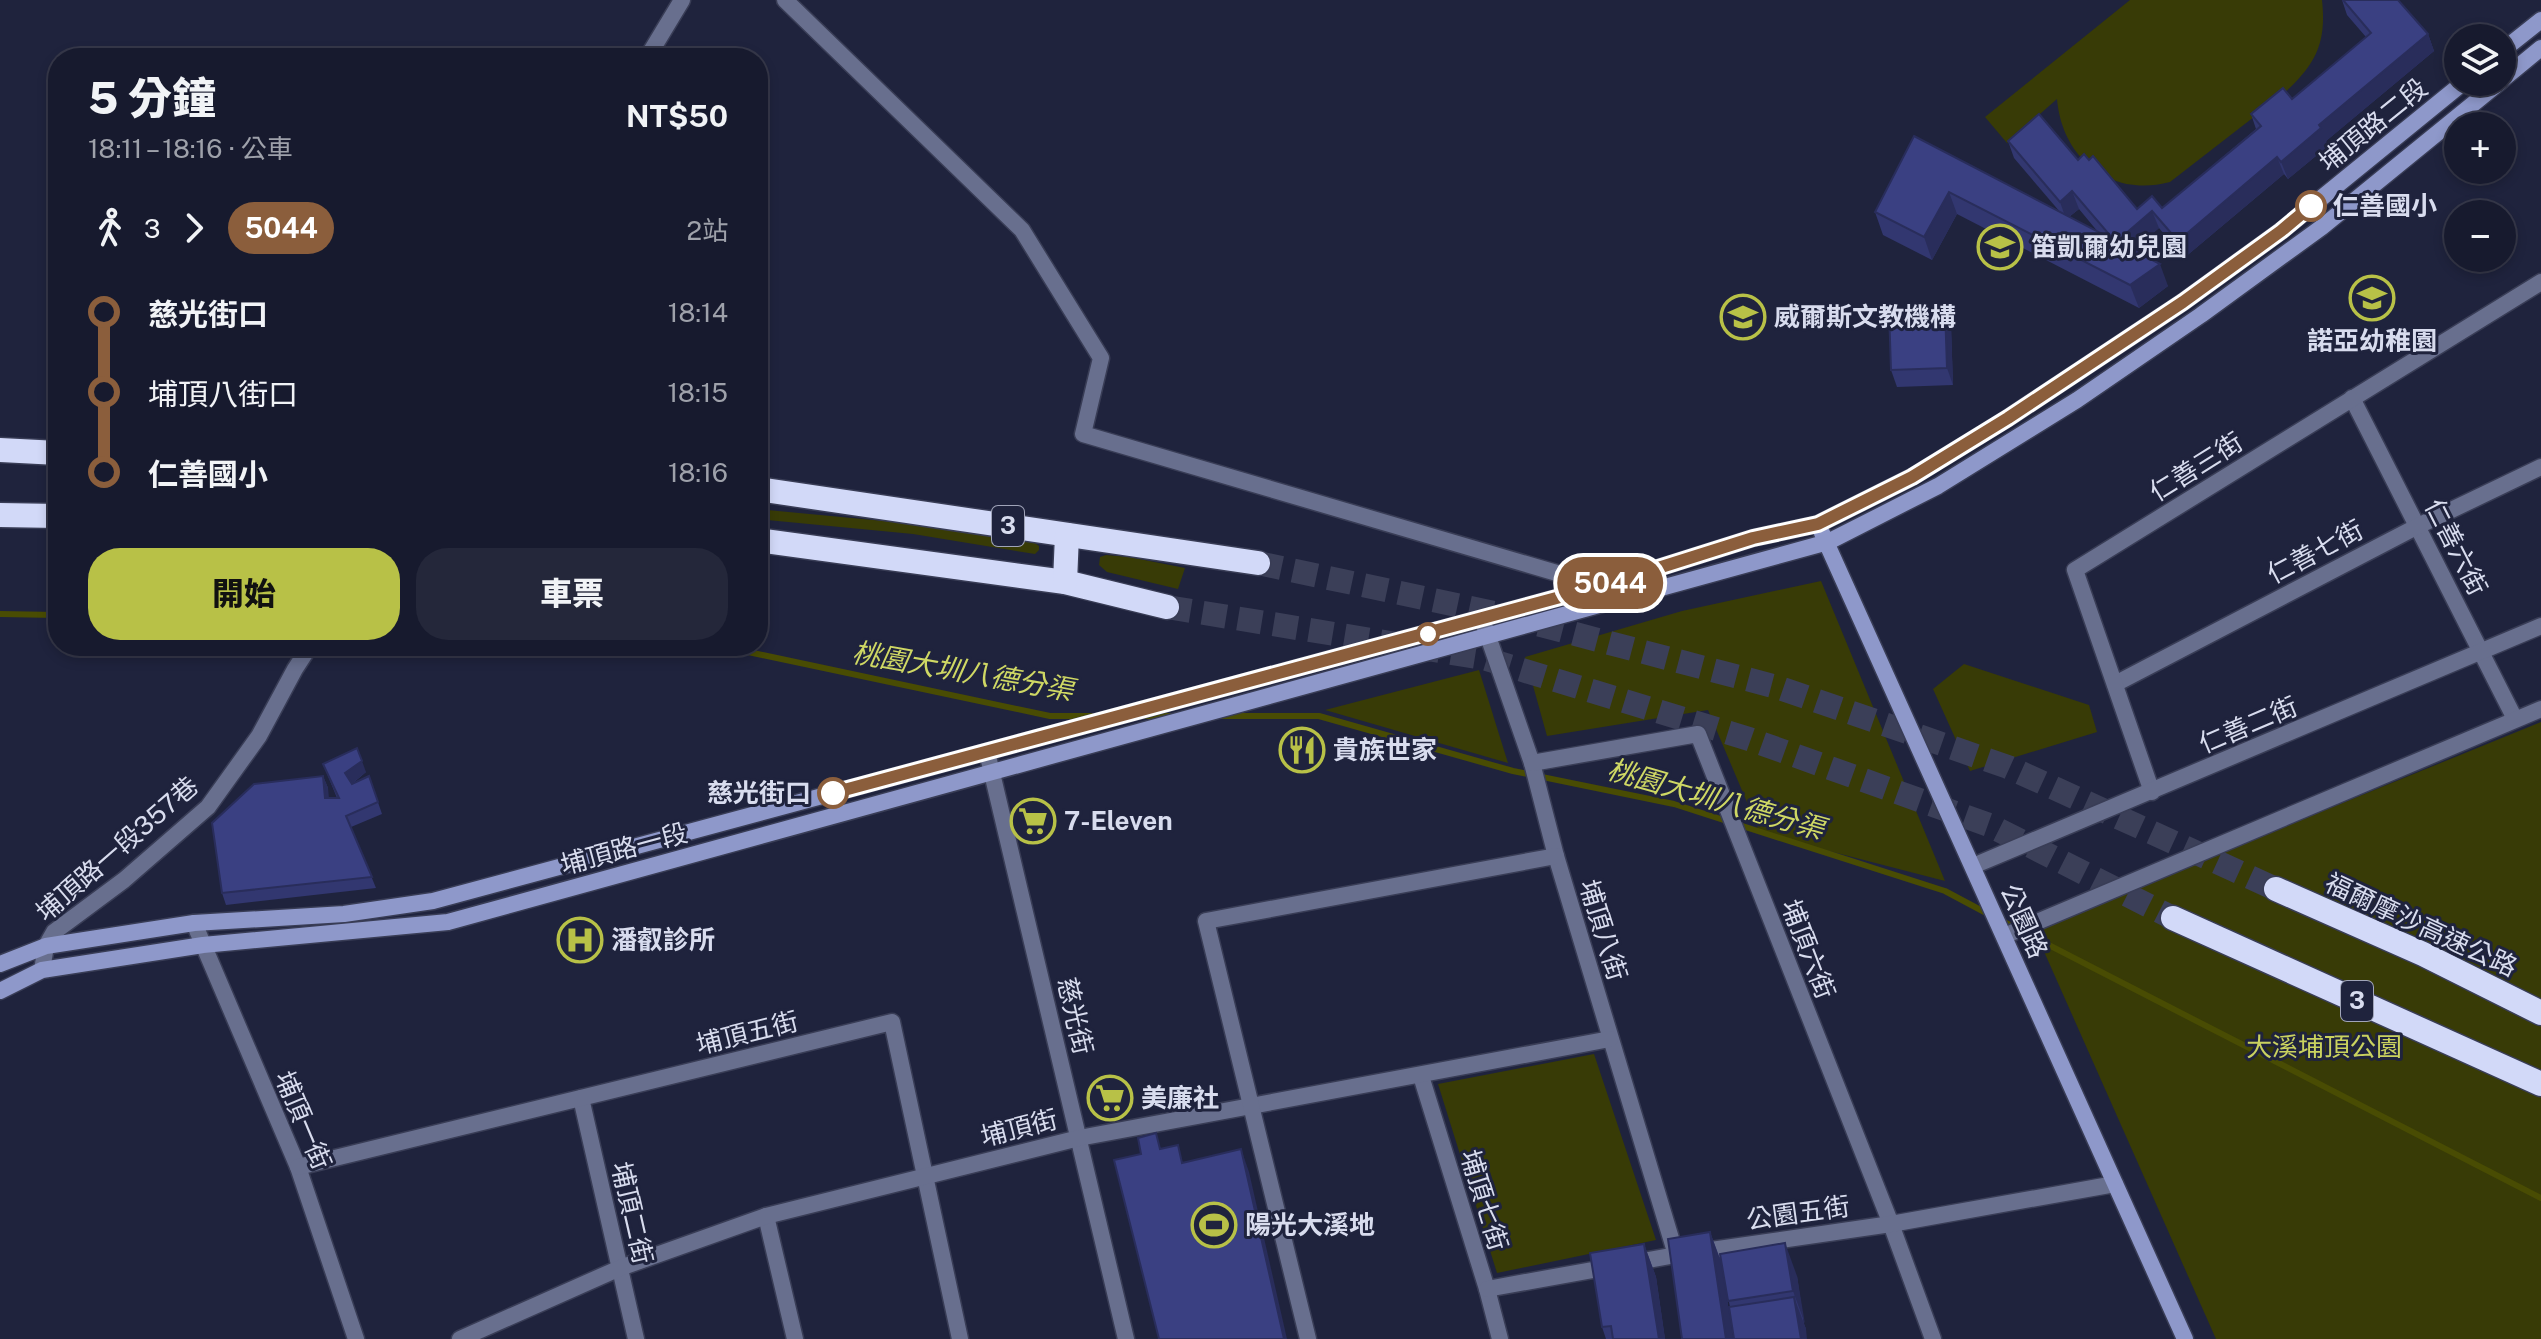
<!DOCTYPE html>
<html lang="zh-TW">
<meta charset="utf-8">
<style>
body{margin:0;font-family:"Public Sans","Noto Sans TC",sans-serif;background:#24273a;color:#f1f3f6;height:100vh;display:flex;flex-direction:column;font-size:30px;white-space:nowrap}
*{box-sizing:border-box;margin:0}
p{font-size:26px;color:#9ea1aa}
.icon{flex:none;width:44px;height:44px;fill:none;stroke:currentColor;stroke-width:2;stroke-linecap:round;stroke-linejoin:round}
.map{position:relative;flex:1;overflow:hidden}
.details{position:absolute;left:48px;top:48px;width:720px;height:608px;display:flex;flex-direction:column;background:#171a2e;border-radius:32px;box-shadow:0 4px 12px #0003,0 0 0 2px #36384a}
.details>*{flex:none}
.badge{padding:0 16px;border-radius:26px;font-size:28px;line-height:52px}
.buttons{position:absolute;left:2444px;top:24px;display:grid;gap:16px}
.buttons a{display:grid;place-items:center;width:72px;height:72px;border-radius:50%;background:#171a2e;box-shadow:0 4px 12px #0003,0 0 0 2px #36384a;font-size:40px}
.map>.badge{position:absolute;translate:-50% -50%;box-shadow:0 0 0 4px #fff}
.legs{display:flex;align-items:center;gap:12px;height:88px;padding:0 40px;font-size:26px}
.legs p{margin-inline-start:auto}
.overview{display:flex;align-items:center;justify-content:space-between;height:136px;padding:0 40px}
h1{font-size:44px;font-weight:800;line-height:60px}
.button{display:flex;gap:16px;margin-top:auto;padding:16px 40px}
.button a{flex:1;height:92px;border-radius:32px;background:#b8c147;color:#111;font-size:32px;font-weight:800;line-height:92px;text-align:center}
.button a+a{background:#24273a;color:#f1f3f6}
ul{padding:0 40px;list-style:none}
li{display:flex;align-items:center;gap:28px;height:80px;font-size:30px}
li i{display:grid;place-items:center;width:12px;height:100%;margin:0 10px;background:currentColor}
li i::after{content:'';width:20px;height:20px;margin:-10px;border:6px solid;border-radius:50%;background:#171a2e}
li p{margin-inline-start:auto}
li:first-child i{background:linear-gradient(#0000 50%,currentColor 0)}
li:last-child i{background:linear-gradient(currentColor 50%,#0000 0)}
.map>svg:first-child{display:block}
.green{fill:#383b06}
.lines{fill:none;stroke-linecap:round;stroke-linejoin:round}
.stream{stroke:#494c03;stroke-width:6}
.highway-tunnel{stroke:#3b3f58;stroke-width:24;stroke-dasharray:24 12;stroke-linecap:butt}
.street-casing{stroke:#393d56;stroke-width:19}
.secondary-casing{stroke:#393d56;stroke-width:19}
.highway-casing{stroke:#393d56;stroke-width:27}
.street{stroke:#686f8e;stroke-width:16}
.secondary{stroke:#8e98ca;stroke-width:16}
.highway{stroke:#d2d9f8;stroke-width:24}
.wall{fill:#323770;fill-rule:evenodd}
.shaded-wall{fill:#292d5b}
.building{fill:#3a4082;stroke:#292d5b;stroke-width:2}
.line-1-casing{stroke:#fff;stroke-width:18}
.line-1{stroke:#8b5e3c;stroke-width:12}
.stop-1-dot{fill:#fff;stroke:#8b5e3c;stroke-width:4}
.labels{text-anchor:middle;stroke-width:6;stroke-linejoin:round;paint-order:stroke}
.shield{fill:#1f233d;stroke:#a0a4b9;stroke-width:2}
.shield-label{font-size:24px;font-weight:bold;fill:#d8dcee}
.street-label{font-size:26px;fill:#d8dcee;stroke:#1f233d}
.stop-label{font-size:26px;font-weight:bold;fill:#d8dcee;stroke:#1f233d;text-anchor:start}
.poi-label{font-size:26px;font-weight:bold;fill:#d8dcee;stroke:#1f233d;text-anchor:start}
.park-label{font-size:26px;fill:#cad25f;stroke:#1f233d}
.water-label{font-size:28px;font-style:italic;fill:#cfd864;stroke:#1f233d}
</style>
<div class="map">
<svg width="2541" height="1339" viewBox="0 0 2541 1339">
<rect width="100%" height="100%" fill="#1f233d"/>
<g class="green">
<path d="M2130,0H2322C2327,46 2314,66 2281,96L2170,182C2110,198 2062,158 2057,99L2007,143L1985,117Z"/>
<path d="M758,509L915,524L1035,543L1039,546V550L1035,554L913,534L758,519Z"/>
<path d="M1106,555L1129,557L1185,568L1178,589L1107,572L1099,565L1100,557Z"/>
<path d="M1821,581L1945,881L1760,833L1708,710L1547,736L1525,657L1682,611Z"/>
<path d="M1964,664L2089,705L2097,732L1970,771L1933,689Z"/>
<path d="M1479,670L1508,763L1325,710Z"/>
<path d="M2541,722V1339H2216L2034,929Z"/>
<path d="M1594,1054L1656,1240L1497,1273L1438,1084Z"/>
</g>
<g class="lines">
<g class="stream">
<path d="M0,614L58,615"/>
<path d="M720,646L1050,716H1097"/>
<path d="M1144,716H1173"/>
<path d="M1220,716H1319L1513,771L1674,804L1945,891L1990,915"/>
<path d="M2000,920L2541,1198"/>
</g>
<g class="highway-tunnel">
<path d="M1258,563L1499,614L1777,687L2008,767L2276,889"/>
<path d="M1167,607L1483,658L1749,739L1989,825L2173,918"/>
</g>
<g class="street-casing">
<g id="street">
<path d="M785,0L1022,230L1101,358L1083,434L1601,586"/>
<path d="M647,58L682,0"/>
<path d="M2352,398L2515,719"/>
<path d="M1482,619L1532,763L1556,856L1676,1255"/>
<path d="M2115,684L2418,526L2541,467"/>
<path d="M987,752L1126,1339"/>
<path d="M1532,763L1698,734L1891,1224L1933,1339"/>
<path d="M2152,792L2075,570L2541,282"/>
<path d="M1973,866L2541,626"/>
<path d="M194,923L298,1167L356,1339"/>
<path d="M2004,936L2541,709"/>
<path d="M42,970L46,946L54,932L124,880L208,807L259,736L295,669L310,646"/>
<path d="M1421,1076L1487,1289L1500,1339"/>
<path d="M581,1098L636,1339"/>
<path d="M298,1167L892,1022L960,1339"/>
<path d="M766,1216L795,1339"/>
<path d="M1487,1289L1676,1255L1891,1224L2115,1184"/>
<path d="M460,1339L620,1268L766,1216L1079,1138L1610,1039"/>
<path d="M1308,1339L1206,921L1556,856"/>
</g>
</g>
<g class="secondary-casing">
<g id="secondary">
<path d="M2502,51L2541,20"/>
<path d="M2502,80L2541,48"/>
<path d="M1822,533L2185,1339"/>
<path d="M0,964L46,946L194,923L344,914L433,901L1601,586L1753,538L1818,524L1912,477L2008,418L2183,302L2281,231L2464,82"/>
<path d="M0,991L42,970L203,945L448,922L1828,542L1938,486L2077,400L2201,315L2322,227L2500,82"/>
</g>
</g>
<g class="highway-casing">
<g id="highway">
<path d="M0,450L58,453"/>
<path d="M758,489L1258,563"/>
<path d="M0,515L58,516"/>
<path d="M758,540L1065,582L1167,607"/>
<path d="M1065,582L1067,535"/>
<path d="M2276,889L2423,954L2541,1013"/>
<path d="M2173,918L2541,1084"/>
</g>
</g>
<use href="#street" class="street"/>
<use href="#secondary" class="secondary"/>
<use href="#highway" class="highway"/>
</g>
<g class="wall">
<path d="M2342,0H2398L2428,34L2434,51L2326,141L2328,146L2288,179L2284,174L2184,258L2159,228L2133,250L2168,286L2139,308L1957,214L1932,260L1883,235L1875,212L1914,136L2060,212L2014,158L2008,141L2078,160L2137,209L2162,208L2256,129L2251,114L2292,99L2366,37L2347,15ZM2079,209L2098,232L2069,217Z"/>
<path d="M1951,326L1953,385L1897,387L1891,370Z"/>
<path d="M323,764L366,772L352,784L369,776L382,814L351,827L376,888L226,905L222,893L323,776L328,788V798H337Z"/>
<path d="M1710,1232L1722,1264L1797,1276L1804,1324L1806,1329L1730,1307L1724,1278L1733,1339H1682Z"/>
<path d="M1644,1244L1656,1277L1665,1339H1606L1602,1327Z"/>
</g>
<g class="shaded-wall">
<path d="M2428,34L2434,51L2326,141L2328,146L2288,179L2281,162L2319,125Z"/>
<path d="M2277,157L2284,174L2184,258L2178,241Z"/>
<path d="M2072,191L2079,209L2066,219L2060,202Z"/>
<path d="M1949,192L1957,214L1932,260L1924,237Z"/>
<path d="M2152,211L2159,228L2122,259L2115,242Z"/>
<path d="M2160,264L2168,286L2139,308L2130,285Z"/>
<path d="M1945,308L1951,326L1953,385L1947,368Z"/>
<path d="M362,761L366,772L350,785L345,773Z"/>
<path d="M323,776L328,788L330,809L325,798Z"/>
<path d="M1241,1149L1249,1172L1287,1339H1284Z"/>
<path d="M1710,1232L1722,1265L1733,1339H1726Z"/>
<path d="M1785,1243L1797,1276L1805,1324L1793,1291Z"/>
<path d="M1644,1244L1656,1277L1665,1339H1659Z"/>
<path d="M1794,1297L1806,1329L1807,1339H1801Z"/>
</g>
<g class="building">
<path d="M2343,0H2398L2428,34L2319,125L2321,128L2281,162L2277,157L2178,241L2152,211L2117,241L2113,239L2072,191L2060,202L2008,141L2039,114L2078,160L2084,154L2089,160L2093,156L2137,209L2152,196L2162,208L2261,126L2251,114L2283,88L2292,99L2371,33Z"/>
<path d="M1914,136L2160,264L2130,285L1949,192L1924,237L1875,212Z"/>
<path d="M1945,308L1947,368L1891,370L1889,310Z"/>
<path d="M357,748L362,761L345,773L352,784L369,776L378,802L346,816L372,877L222,893L212,823L254,784L323,776L325,798H339L323,764Z"/>
<path d="M1156,1133L1160,1149L1178,1145L1182,1163L1241,1149L1284,1339H1159L1114,1160L1141,1154L1138,1138Z"/>
<path d="M1710,1232L1726,1339H1682L1668,1239Z"/>
<path d="M1785,1243L1793,1291L1728,1301L1720,1254Z"/>
<path d="M1644,1244L1659,1339H1613L1611,1326L1602,1327L1590,1253Z"/>
<path d="M1794,1297L1801,1339H1734L1729,1307Z"/>
</g>
<g class="lines">
<g class="line-1-casing">
<path id="line-1" d="M833,793L1601,586L1753,538L1818,524L1912,477L2008,418L2183,302L2281,231L2311,206"/>
</g>
<use href="#line-1" class="line-1"/>
</g>
<defs>
<g id="school-ring" transform="scale(2.3)"><circle r="9.5" fill="#1f233d" stroke="#b8c147" stroke-width="1.5"/><path d="M0-5L7-2L0 1L-7-2ZM-4 1L0 2.5L4 1V4Q0 6-4 4Z" fill="#b8c147"/></g>
<g id="restaurant-ring" transform="scale(2.3)"><circle r="9.5" fill="#1f233d" stroke="#b8c147" stroke-width="1.5"/><path d="M-5-6h1v4h1v-4h1v4h1v-4h1v5L-1.5 .5V6h-2V.5L-5-1ZM5-6V6H3V1.5H1.5Q1.5-4 5-6Z" fill="#b8c147"/></g>
<g id="supermarket-ring" transform="scale(2.3)"><circle r="9.5" fill="#1f233d" stroke="#b8c147" stroke-width="1.5"/><path d="M-6-5.5h2.5l.6 2H6L4.5 2H-2.5L-4.4-4H-6ZM-1.5 3.2a1.3 1.3 0 1 0 .1 0ZM3 3.2a1.3 1.3 0 1 0 .1 0Z" fill="#b8c147"/></g>
<g id="hospital-ring" transform="scale(2.3)"><circle r="9.5" fill="#1f233d" stroke="#b8c147" stroke-width="1.5"/><path d="M-5-5h3v3.5h4V-5h3V5h-3V1.5h-4V5h-3Z" fill="#b8c147"/></g>
<g id="stadium-ring" transform="scale(2.3)"><circle r="9.5" fill="#1f233d" stroke="#b8c147" stroke-width="1.5"/><path d="M0-5a6.5 5 0 1 0 0 10a6.5 5 0 1 0 0-10ZM-3.5-1.8h7v3.6h-7Z" fill="#b8c147"/></g>
</defs>
<g fill-rule="evenodd">
<use href="#school-ring" x="2000" y="247"/>
<use href="#school-ring" x="2372" y="298"/>
<use href="#school-ring" x="1743" y="317"/>
<use href="#restaurant-ring" x="1302" y="750"/>
<use href="#supermarket-ring" x="1033" y="821"/>
<use href="#hospital-ring" x="580" y="940"/>
<use href="#supermarket-ring" x="1110" y="1098"/>
<use href="#stadium-ring" x="1214" y="1225"/>
</g>
<g class="stop-1-dot">
<circle cx="2311" cy="206" r="14"/>
<circle cx="1428" cy="634" r="10"/>
<circle cx="833" cy="793" r="14"/>
</g>
<g class="labels">
<g class="shield">
<rect x="992" y="506" width="32" height="40" rx="6"/>
<rect x="2341" y="981" width="32" height="40" rx="6"/>
</g>
<g class="shield-label">
<text x="1008" y="534">3</text>
<text x="2357" y="1009">3</text>
</g>
<g class="street-label">
<text transform="translate(2373 125) rotate(-39)" y="9">埔頂路二段</text>
<text transform="translate(2196 467) rotate(-32)" y="9">仁善三街</text>
<text transform="translate(2456 547) rotate(63)" y="9">仁善六街</text>
<text transform="translate(2315 552) rotate(-28)" y="9">仁善七街</text>
<text transform="translate(2248 725) rotate(-23)" y="9">仁善二街</text>
<text transform="translate(117 849) rotate(-41)" y="9">埔頂路一段357巷</text>
<text transform="translate(624 849) rotate(-15)" y="9">埔頂路一段</text>
<text transform="translate(2024 921) rotate(66)" y="9">公園路</text>
<text transform="translate(2421 925) rotate(25)" y="9">福爾摩沙高速公路</text>
<text transform="translate(1603 930) rotate(73)" y="9">埔頂八街</text>
<text transform="translate(1808 949) rotate(69)" y="9">埔頂六街</text>
<text transform="translate(1075 1016) rotate(77)" y="9">慈光街</text>
<text transform="translate(747 1033) rotate(-14)" y="9">埔頂五街</text>
<text transform="translate(303 1120) rotate(67)" y="9">埔頂一街</text>
<text transform="translate(1019 1128) rotate(-14)" y="9">埔頂街</text>
<text transform="translate(1484 1200) rotate(73)" y="9">埔頂七街</text>
<text transform="translate(632 1213) rotate(77)" y="9">埔頂二街</text>
<text transform="translate(1798 1213) rotate(-8)" y="9">公園五街</text>
</g>
<g class="stop-label">
<text x="2333" y="215">仁善國小</text>
<text x="811" y="802" text-anchor="end">慈光街口</text>
</g>
<g class="poi-label">
<text x="2031" y="256">笛凱爾幼兒園</text>
<text x="1774" y="326">威爾斯文教機構</text>
<text x="2372" y="350" text-anchor="middle">諾亞幼稚園</text>
<text x="1333" y="759">貴族世家</text>
<text x="1064" y="830">7-Eleven</text>
<text x="611" y="949">潘叡診所</text>
<text x="1141" y="1107">美廉社</text>
<text x="1245" y="1234">陽光大溪地</text>
</g>
<g class="park-label">
<text x="2324" y="1056">大溪埔頂公園</text>
</g>
<g class="water-label">
<text transform="translate(963 671) rotate(10)" y="10">桃園大圳八德分渠</text>
<text transform="translate(1716 799) rotate(16)" y="10">桃園大圳八德分渠</text>
</g>
</g>
</svg>
<div class="buttons">
<a><svg class="icon" aria-label="layers" viewBox="0 0 24 24"><path d="M12 4l9 5-9 5-9-5zM3 14l9 5 9-5"/></svg></a>
<a>+</a>
<a>−</a>
</div>
<b class="badge" style="left:1610px;top:583px;background:#8b5e3c;color:#fff">5044</b>
<section class="details">
<div class="overview"><div><h1>5 分鐘</h1><p>18:11 – 18:16 · 公車</p></div><b>NT$50</b></div>
<div class="legs"><svg class="icon" aria-label="walk" viewBox="0 0 24 24"><circle cx="13" cy="4" r="2"/><path d="M13 8l-2 6 4 7M11 14l-3 7M7 12l3-4h3l4 4"/></svg>3<svg class="icon" aria-label="forward" viewBox="0 0 24 24"><path d="M9 5l7 7-7 7"/></svg><b class="badge" style="background:#8b5e3c;color:#fff">5044</b><p>2站</p></div>
<ul>
<li><i style="color:#8b5e3c"></i><b>慈光街口</b><p>18:14</p></li>
<li><i style="color:#8b5e3c"></i><span>埔頂八街口</span><p>18:15</p></li>
<li><i style="color:#8b5e3c"></i><b>仁善國小</b><p>18:16</p></li>
</ul>
<div class="button"><a>開始</a><a>車票</a></div>
</section>
</div>
